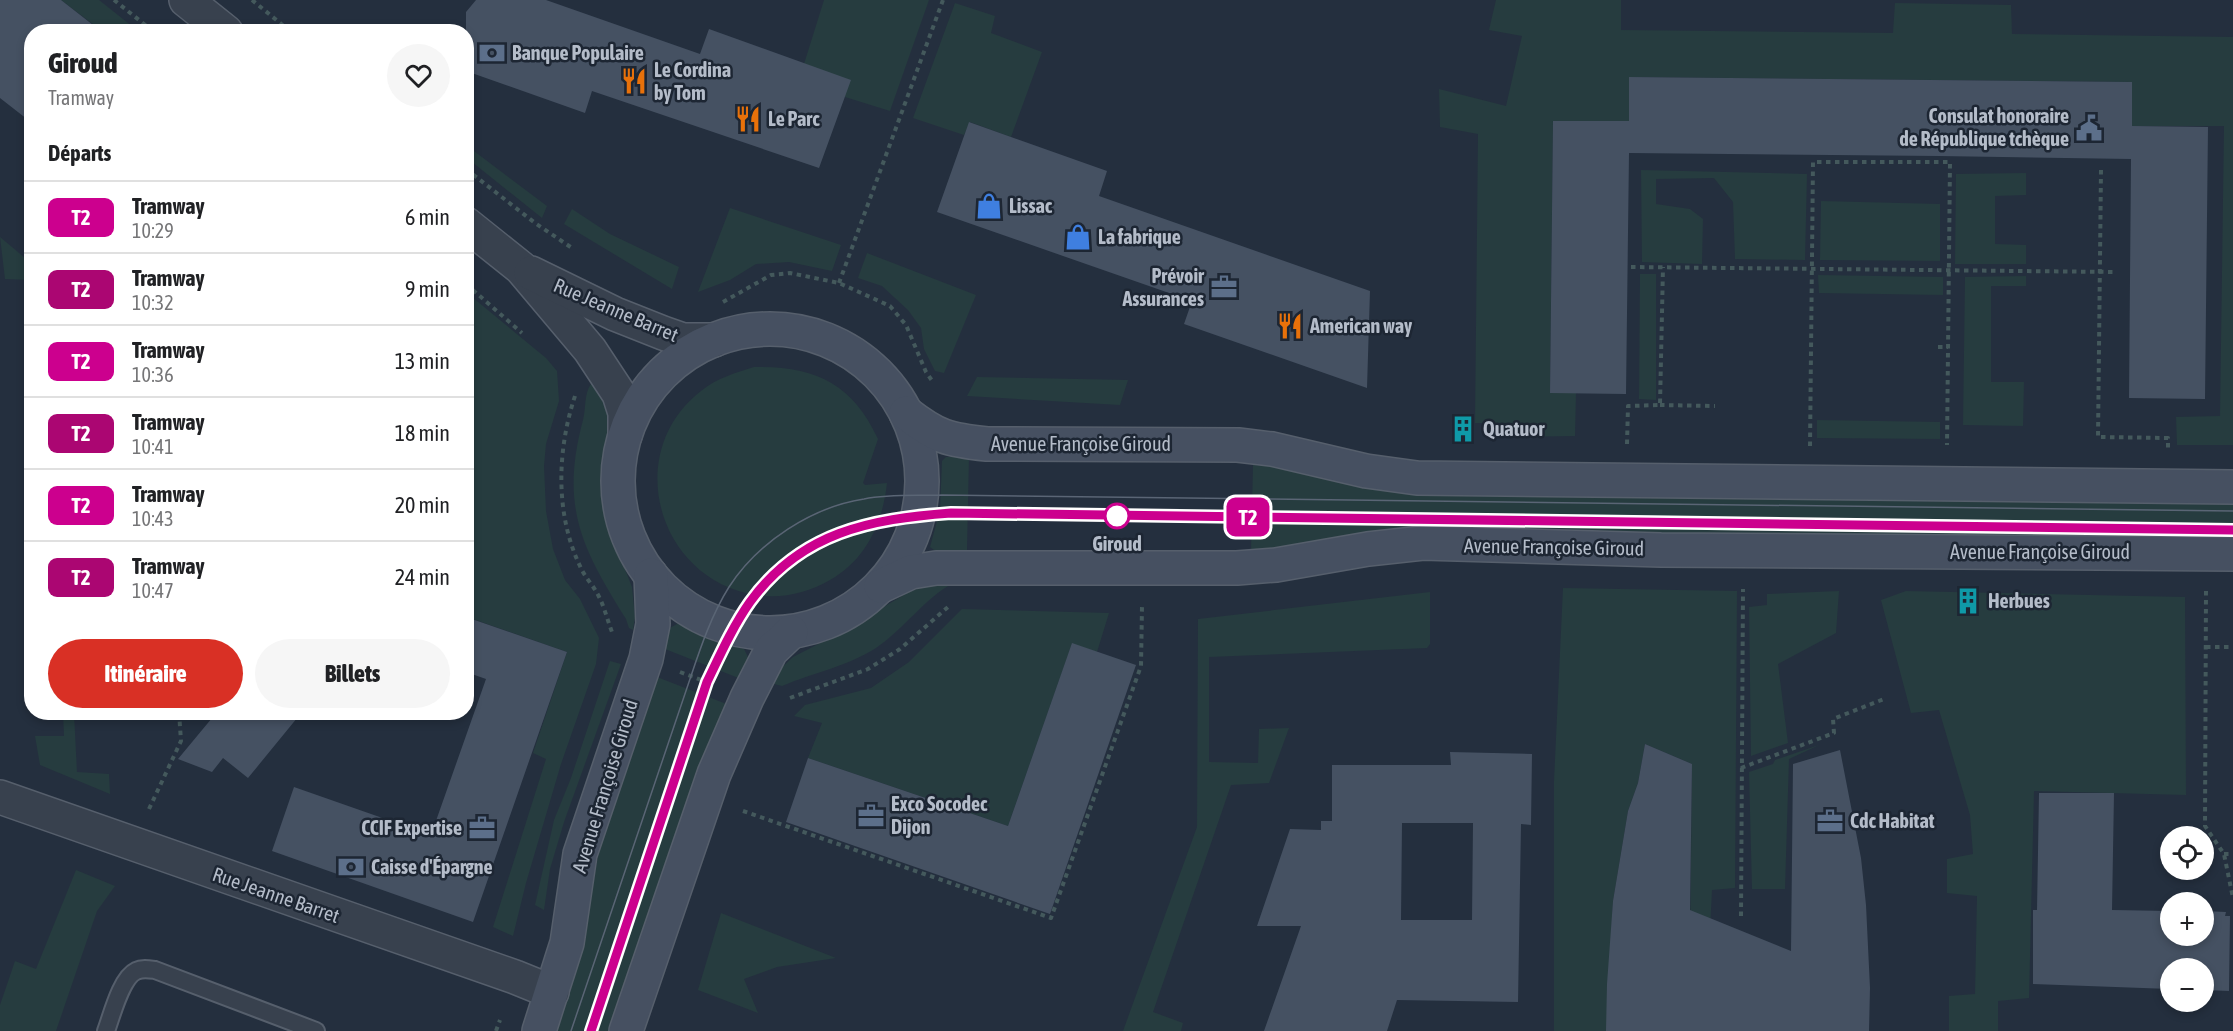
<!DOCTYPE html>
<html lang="fr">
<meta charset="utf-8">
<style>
body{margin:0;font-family:"Asap Condensed",sans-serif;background:#f6f6f6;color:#202124;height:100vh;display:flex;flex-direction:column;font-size:22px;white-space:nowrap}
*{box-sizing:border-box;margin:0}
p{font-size:20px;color:#757577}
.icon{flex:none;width:33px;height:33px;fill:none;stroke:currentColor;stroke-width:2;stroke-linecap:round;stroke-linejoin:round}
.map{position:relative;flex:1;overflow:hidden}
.sheet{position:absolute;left:24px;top:24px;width:450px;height:696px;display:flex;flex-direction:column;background:#fff;border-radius:24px;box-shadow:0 3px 9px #0003}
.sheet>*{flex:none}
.badge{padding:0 12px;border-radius:9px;font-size:21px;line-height:39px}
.buttons{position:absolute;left:2160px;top:826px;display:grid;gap:12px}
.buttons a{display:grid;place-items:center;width:54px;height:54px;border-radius:50%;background:#fff;box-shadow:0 3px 9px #0003;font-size:30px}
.map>.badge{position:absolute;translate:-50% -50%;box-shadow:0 0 0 3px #fff}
h2{padding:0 24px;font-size:22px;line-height:54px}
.round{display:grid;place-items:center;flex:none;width:63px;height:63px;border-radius:32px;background:#f6f6f6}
.head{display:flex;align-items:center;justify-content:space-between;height:102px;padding:0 24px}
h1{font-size:28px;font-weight:800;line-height:45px}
.button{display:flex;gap:12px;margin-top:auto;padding:12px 24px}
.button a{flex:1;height:69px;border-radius:36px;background:#d93025;color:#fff;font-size:24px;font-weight:800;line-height:69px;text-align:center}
.button a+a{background:#f6f6f6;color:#202124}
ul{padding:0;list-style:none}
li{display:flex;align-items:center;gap:18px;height:72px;padding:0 24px;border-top:2px solid #e0e0e0}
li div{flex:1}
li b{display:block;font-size:22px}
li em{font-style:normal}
li .badge{min-width:66px;font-weight:700;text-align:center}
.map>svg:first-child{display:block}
.green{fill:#263c3f}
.building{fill:#455162;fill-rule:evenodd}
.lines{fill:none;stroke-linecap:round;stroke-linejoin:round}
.lane-casing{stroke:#565f6c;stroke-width:20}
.street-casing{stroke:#565f6c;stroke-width:36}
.secondary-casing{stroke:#565f6c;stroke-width:36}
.path{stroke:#44595c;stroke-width:4;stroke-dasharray:4.5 4.5;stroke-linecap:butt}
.lane{stroke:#38414e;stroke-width:16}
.street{stroke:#38414e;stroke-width:33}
.secondary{stroke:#465061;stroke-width:33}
.tram{stroke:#5a6575;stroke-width:1.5}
.line-casing{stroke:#fff;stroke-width:14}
.line{stroke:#cc008e;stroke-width:9}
.stop-dot{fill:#fff;stroke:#cc008e;stroke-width:3}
.labels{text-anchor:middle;stroke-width:5;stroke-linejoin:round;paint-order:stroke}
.poi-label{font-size:20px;font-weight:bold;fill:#b4bcc9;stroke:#1d2633;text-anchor:start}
.street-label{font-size:20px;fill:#b4bcc9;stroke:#1d2633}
.stop-label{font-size:20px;font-weight:bold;fill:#b4bcc9;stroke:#1d2633}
</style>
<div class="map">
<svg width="2233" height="1031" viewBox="0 0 2233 1031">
<rect width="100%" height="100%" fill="#242f3e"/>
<g class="green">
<path d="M61,0H99L138,31H102Z"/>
<path d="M824,0H929L890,111L845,97L804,64Z"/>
<path d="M1496,0H1621V30L1893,33L1895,3L2011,5L2012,34L2233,37V445H2177L2176,417L2220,416L2224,126H2132L2131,82L1629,77V121H1553L1550,392L1576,393L1575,436L1509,437V423H1475L1478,134L1440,127L1439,89L1506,106L1522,36L1489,30Z"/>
<path d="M955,3L995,16L991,33L1042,52L1011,137L970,122L964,135L913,118Z"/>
<path d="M466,145L547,206L542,218L467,158Z"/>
<path d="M1641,170L1807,174L1805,260L1735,259L1733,202L1714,178L1656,179V204L1690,209L1703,219L1702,264L1642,262Z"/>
<path d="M2026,173V195L1995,196V244L2026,245V264H1955L1956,174Z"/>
<path d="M1821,201L1940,204V261L1820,260Z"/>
<path d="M730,208L841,245L832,271L789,262L756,264L730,280L698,292Z"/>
<path d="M572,209L610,234L679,267L672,289L564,224Z"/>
<path d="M0,237L31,263V280L5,279Z"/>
<path d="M867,253L976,295L944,373L935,371L924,349L921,328L908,310L882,286L858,278Z"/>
<path d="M1640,274H1656V400L1639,399Z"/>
<path d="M1818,275L1943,277V295L1819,293Z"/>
<path d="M2026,276V286H1991V382H2024L2023,426L1963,425L1965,277Z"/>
<path d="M472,297L546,358L557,371L559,401L546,444L544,466L546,511L553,549L565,580L580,599L599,638L596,664L561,764L526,883L513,936L493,927L546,759L533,753L567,652L467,617L466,304Z"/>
<path d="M754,367C815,366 852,383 878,439L863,483L865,485L887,483C883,522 866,560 830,580C807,593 782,599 756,595C658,580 621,453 701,391C717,378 735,373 754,367Z"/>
<path d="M977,377L1128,380L1120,405L967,396Z"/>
<path d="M598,383L610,414L602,466V502L612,536L632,587L635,617L633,630L629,628L626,619C581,547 560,506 583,420C586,409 584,393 591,384Z"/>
<path d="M1817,420L1940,422V439L1817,438Z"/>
<path d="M946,457H969L967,551L937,552L930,547L940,510L942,461Z"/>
<path d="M1253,465L1280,467L1348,484L1385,489L2233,501V541L1284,549L1251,551Z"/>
<path d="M951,582L953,583C924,599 904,629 876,648C848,666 813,673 782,686L774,684L775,674L793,657L836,635L909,592L928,585Z"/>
<path d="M1563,588L1737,591L1735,888L1712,890L1709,951H1690L1692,764L1645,744L1638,783L1628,811L1613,901L1607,1031H1554V781Z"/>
<path d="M1839,591L1836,633L1778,664L1788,743L1751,756L1749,607L1767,605V594Z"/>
<path d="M1906,591L2185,597L2186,795L2034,791L2029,998L1998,1001V1031H1949V996L1975,994L1977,896L1947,893V859L1973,854L1970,815L1939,710L1911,713L1881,600Z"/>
<path d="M1430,592V644L1427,648L1209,657V762L1258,763L1259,729L1289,728L1269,783L1231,785L1153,1012L1183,1023L1181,1031H1123L1197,827L1198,619Z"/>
<path d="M962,609L1109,613L1097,652L1072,644L1008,826L808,758L822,723L794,716L805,705L871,688L909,662Z"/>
<path d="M677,624L682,625L697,634L744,649L750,661L741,679L665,649L668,629Z"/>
<path d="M610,661L621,664L564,822L550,869L544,910L535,905L554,820L571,778Z"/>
<path d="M657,677L729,705L692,791L608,1031H554L578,963L601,841Z"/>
<path d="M63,713H74L77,772L109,774L110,794L40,765L35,736H64Z"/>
<path d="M1819,745L1789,759L1785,889H1752L1749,772L1773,764L1775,760Z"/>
<path d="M76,870L115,886L97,911L56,1031H0V1005L15,961L36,969Z"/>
<path d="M721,913L836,958L777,967L744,979L758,1013L698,990Z"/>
</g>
<g class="building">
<path d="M0,0H61L102,32H32V123L0,98Z"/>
<path d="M476,0H546L700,54L709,29L851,80L819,168L592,91L585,113L466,71V12Z"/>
<path d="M1629,77L2132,82V126L2208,127L2205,399L2129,398L2131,159L1938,156L1629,153L1626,394L1550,393L1553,121H1629Z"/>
<path d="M969,122L1107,171L1099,196L1370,291L1367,388L1184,324L1192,301L937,212Z"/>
<path d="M466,617L567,652L473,922L272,851L294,787L431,835L486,679L466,672Z"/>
<path d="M1072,643L1136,665L1050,914L786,822L808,758L1008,826Z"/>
<path d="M217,712H302L248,778L223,758L212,772L178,759Z"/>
<path d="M1645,744L1692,764L1690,910L1791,951L1793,764L1840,750L1861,858L1866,905L1870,988L1869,1031H1606L1607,984L1613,901L1628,811L1638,783Z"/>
<path d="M1450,752L1532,754L1531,825L1521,824L1518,1002L1397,1000L1387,1031H1264L1301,926H1257L1290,829L1321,830V821H1332V765H1451ZM1402,823H1473L1472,920H1401Z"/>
<path d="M2039,793H2114L2112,910L2170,911V936H2204V911L2226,912L2225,916H2230L2229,991L2204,990V969H2170V989L2033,984V910H2037Z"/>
</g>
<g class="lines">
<g class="lane-casing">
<path id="lane" d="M106,1031C112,1015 121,978 136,971C142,968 148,969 155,970L316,1031"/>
</g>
<g class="street-casing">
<g id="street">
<path d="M186,0L226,32"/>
<path d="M466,224L521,268L590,350L619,394L625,413V435"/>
<path d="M531,273L615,314L663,333L683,340H714"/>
<path d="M0,797L515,977L552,992"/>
</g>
</g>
<g class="secondary-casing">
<g id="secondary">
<circle cx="770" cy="481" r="152"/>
<path d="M906,413C937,437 948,440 987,444L1238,445L1272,449L1366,471L1417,478L2233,487"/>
<path d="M881,586L911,572L936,568H1237L1276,565L1368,549L1423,543L1661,550L2233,554"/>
<path d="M539,1031L567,943L580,854L646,659L653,624L651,575"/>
<path d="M626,1031L714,774L747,698L771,651L791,632"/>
</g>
</g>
<g class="path">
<path d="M114,0L154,32"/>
<path d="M252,0L291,32"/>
<path d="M466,169L535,223L572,248"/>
<path d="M2101,170L2098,437L2168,438V448"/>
<path d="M1631,267L2116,272"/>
<path d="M839,283L943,0"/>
<path d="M466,284L522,333"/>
<path d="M723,302L771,275L790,273L839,283L890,306L906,325L926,372L933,382"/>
<path d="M1938,347H1948"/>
<path d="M575,396C557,450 555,514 580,566C584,576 592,584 597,593C604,605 607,619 612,632"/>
<path d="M1660,405L1715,406"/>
<path d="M1627,444L1628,406L1660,405L1663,267"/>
<path d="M1810,446L1813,162H1950L1947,445"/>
<path d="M2206,591L2205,826L2224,854L2233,898"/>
<path d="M2206,647H2233"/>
<path d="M680,672L712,684"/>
<path d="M790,698L868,669L900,649L948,607"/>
<path d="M1741,768L1834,733L1833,719L1884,699"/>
<path d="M149,809L181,741L179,712"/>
<path d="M743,811L1051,918L1141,666L1142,606"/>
<path d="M2224,854H2233"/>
<path d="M1741,916L1743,589"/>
<path d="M496,1031L500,1020"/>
</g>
<use href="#lane" class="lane"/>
<use href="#street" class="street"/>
<use href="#secondary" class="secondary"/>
<g class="tram">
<path d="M571,1031L691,676C701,646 712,614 729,587C758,542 812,507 864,499C890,494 916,496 942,495L2233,511"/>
<path d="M591,1031L707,682C720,655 733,626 750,602C802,532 870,519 951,513L2233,530"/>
</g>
</g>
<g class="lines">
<g class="line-casing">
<path id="line" d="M591,1031L707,682C720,655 733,626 750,602C801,532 870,519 951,513L2233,530"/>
</g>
<use href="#line" class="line"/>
</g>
<defs>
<g id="bank-bare" transform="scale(2.07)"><path d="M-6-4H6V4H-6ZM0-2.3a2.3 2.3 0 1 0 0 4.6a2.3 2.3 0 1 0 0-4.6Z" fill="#5c6f8a" stroke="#1d2633" stroke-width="2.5" paint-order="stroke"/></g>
<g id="restaurant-bare" transform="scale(2.07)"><path d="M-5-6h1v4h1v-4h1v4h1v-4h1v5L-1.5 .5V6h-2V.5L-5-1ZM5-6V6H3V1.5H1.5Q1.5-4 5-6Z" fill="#e8710a" stroke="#1d2633" stroke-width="2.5" paint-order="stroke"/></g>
<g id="civic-bare" transform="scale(2.07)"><path d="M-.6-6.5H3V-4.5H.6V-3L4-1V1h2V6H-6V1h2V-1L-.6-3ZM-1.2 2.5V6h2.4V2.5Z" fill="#5c6f8a" stroke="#1d2633" stroke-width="2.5" paint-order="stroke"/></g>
<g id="shop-bare" transform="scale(2.07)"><path d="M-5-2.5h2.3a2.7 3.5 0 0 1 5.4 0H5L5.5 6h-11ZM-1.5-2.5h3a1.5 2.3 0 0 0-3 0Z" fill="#3f7fe0" stroke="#1d2633" stroke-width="2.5" paint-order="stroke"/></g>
<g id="office-bare" transform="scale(2.07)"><path d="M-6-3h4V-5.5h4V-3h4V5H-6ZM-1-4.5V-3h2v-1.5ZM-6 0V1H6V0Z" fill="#5c6f8a" stroke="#1d2633" stroke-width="2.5" paint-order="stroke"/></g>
<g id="building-bare" transform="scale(2.07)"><path d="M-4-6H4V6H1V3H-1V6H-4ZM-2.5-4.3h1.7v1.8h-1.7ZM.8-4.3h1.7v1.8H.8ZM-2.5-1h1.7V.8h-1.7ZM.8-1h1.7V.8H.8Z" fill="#0f9aa8" stroke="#1d2633" stroke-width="2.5" paint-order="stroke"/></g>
</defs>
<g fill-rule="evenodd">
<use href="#bank-bare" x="492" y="53"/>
<use href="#restaurant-bare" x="634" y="81"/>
<use href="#restaurant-bare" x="748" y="119"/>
<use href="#civic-bare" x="2089" y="128"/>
<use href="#shop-bare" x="989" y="206"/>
<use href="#shop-bare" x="1078" y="237"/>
<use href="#office-bare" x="1224" y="287"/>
<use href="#restaurant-bare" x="1290" y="326"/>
<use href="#building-bare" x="1463" y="429"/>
<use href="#building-bare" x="1968" y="601"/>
<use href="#office-bare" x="871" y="816"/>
<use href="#office-bare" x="1830" y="821"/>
<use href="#office-bare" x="482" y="828"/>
<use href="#bank-bare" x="351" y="867"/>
</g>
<circle class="stop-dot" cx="1117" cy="516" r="12"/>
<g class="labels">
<g class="poi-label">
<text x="512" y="60">Banque Populaire</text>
<text x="654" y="77">Le Cordina<tspan x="654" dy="23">by Tom</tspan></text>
<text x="2069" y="123" text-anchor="end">Consulat honoraire<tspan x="2069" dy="23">de République tchèque</tspan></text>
<text x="768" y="126">Le Parc</text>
<text x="1009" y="213">Lissac</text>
<text x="1098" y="244">La fabrique</text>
<text x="1204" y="283" text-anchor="end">Prévoir<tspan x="1204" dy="23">Assurances</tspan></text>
<text x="1310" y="333">American way</text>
<text x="1483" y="436">Quatuor</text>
<text x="1988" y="608">Herbues</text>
<text x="891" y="811">Exco Socodec<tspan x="891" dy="23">Dijon</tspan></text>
<text x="1850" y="828">Cdc Habitat</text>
<text x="462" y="835" text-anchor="end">CCIF Expertise</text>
<text x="371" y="874">Caisse d'Épargne</text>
</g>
<g class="street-label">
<text transform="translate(616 310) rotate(23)" y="7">Rue Jeanne Barret</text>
<text x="1081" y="451">Avenue Françoise Giroud</text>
<text transform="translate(1554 547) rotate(1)" y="7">Avenue Françoise Giroud</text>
<text x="2040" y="559">Avenue Françoise Giroud</text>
<text transform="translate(605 786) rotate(-73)" y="7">Avenue Françoise Giroud</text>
<text transform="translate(276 895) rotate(19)" y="7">Rue Jeanne Barret</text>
</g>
<g class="stop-label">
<text x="1117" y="551">Giroud</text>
</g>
</g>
</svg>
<div class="buttons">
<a><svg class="icon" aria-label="locate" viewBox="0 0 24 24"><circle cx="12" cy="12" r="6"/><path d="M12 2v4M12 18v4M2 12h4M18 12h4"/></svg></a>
<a>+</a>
<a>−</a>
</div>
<b class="badge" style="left:1248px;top:517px;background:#cc008e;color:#fff">T2</b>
<section class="sheet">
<div class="head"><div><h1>Giroud</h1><p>Tramway</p></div><a class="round"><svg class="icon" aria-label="heart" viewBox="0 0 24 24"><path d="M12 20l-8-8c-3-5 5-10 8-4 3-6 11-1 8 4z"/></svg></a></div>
<h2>Départs</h2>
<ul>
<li><span class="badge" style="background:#cc008e;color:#fff">T2</span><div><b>Tramway</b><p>10:29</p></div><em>6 min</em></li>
<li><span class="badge" style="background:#ab0672;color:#fff">T2</span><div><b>Tramway</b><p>10:32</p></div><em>9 min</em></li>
<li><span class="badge" style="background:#cc008e;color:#fff">T2</span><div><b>Tramway</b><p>10:36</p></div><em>13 min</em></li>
<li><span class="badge" style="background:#ab0672;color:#fff">T2</span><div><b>Tramway</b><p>10:41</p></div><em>18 min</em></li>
<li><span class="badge" style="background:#cc008e;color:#fff">T2</span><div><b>Tramway</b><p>10:43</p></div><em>20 min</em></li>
<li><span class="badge" style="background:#ab0672;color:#fff">T2</span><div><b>Tramway</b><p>10:47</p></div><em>24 min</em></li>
</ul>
<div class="button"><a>Itinéraire</a><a>Billets</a></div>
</section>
</div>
